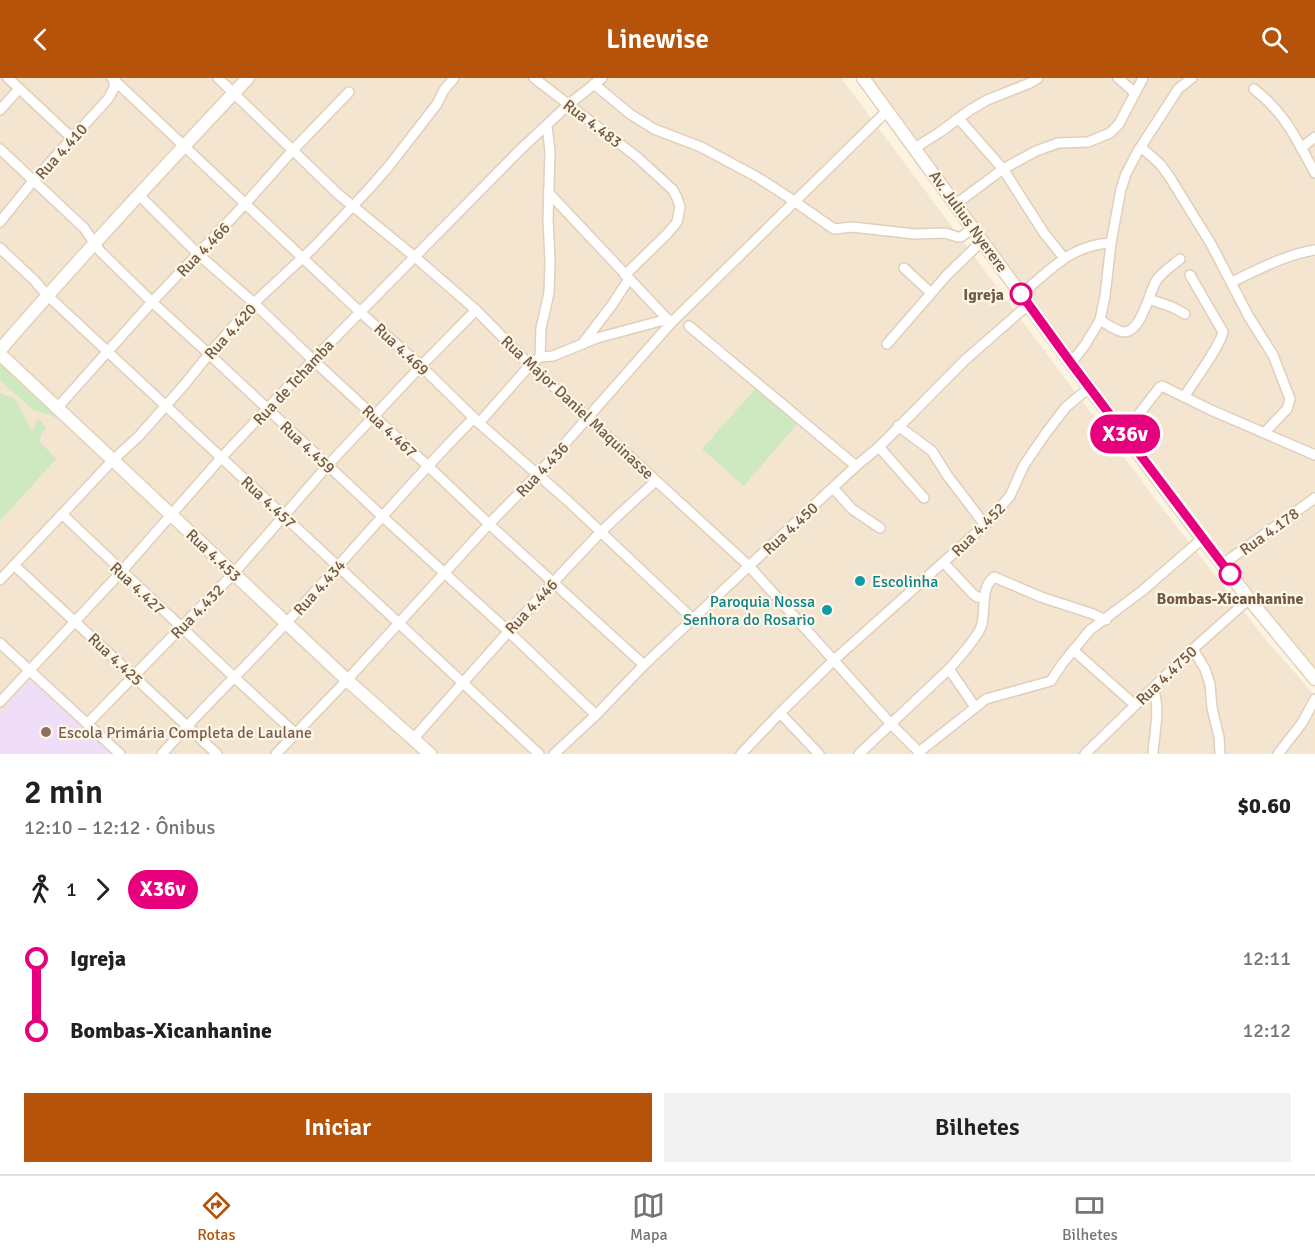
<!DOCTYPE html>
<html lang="pt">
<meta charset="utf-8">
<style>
body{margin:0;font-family:Signika,sans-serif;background:#f2f2f2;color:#202124;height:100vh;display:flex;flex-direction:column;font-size:22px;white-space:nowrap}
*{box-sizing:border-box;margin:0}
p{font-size:20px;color:#757577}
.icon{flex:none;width:33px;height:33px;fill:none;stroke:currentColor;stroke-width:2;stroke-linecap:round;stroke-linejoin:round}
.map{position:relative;height:676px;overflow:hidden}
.panel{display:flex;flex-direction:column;background:#fff;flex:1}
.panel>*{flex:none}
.badge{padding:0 12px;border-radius:20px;font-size:21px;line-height:39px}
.map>.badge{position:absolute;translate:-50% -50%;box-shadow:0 0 0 3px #fff}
.legs{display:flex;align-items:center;gap:9px;height:66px;padding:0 24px;font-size:20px}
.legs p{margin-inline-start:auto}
.headline{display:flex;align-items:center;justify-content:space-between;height:102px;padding:0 24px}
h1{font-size:33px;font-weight:600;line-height:45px}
.button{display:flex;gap:12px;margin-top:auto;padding:12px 24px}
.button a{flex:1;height:69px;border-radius:0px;background:#b45309;color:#fff;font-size:24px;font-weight:600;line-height:69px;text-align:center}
.button a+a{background:#f2f2f2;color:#202124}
ul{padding:0 24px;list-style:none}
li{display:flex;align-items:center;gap:21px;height:72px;font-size:22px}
li i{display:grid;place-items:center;width:9px;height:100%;margin:0 8px;background:currentColor}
li i::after{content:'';width:15px;height:15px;margin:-8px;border:4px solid;border-radius:50%;background:#fff}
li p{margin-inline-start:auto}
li:first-child i{background:linear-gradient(#0000 50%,currentColor 0)}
li:last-child i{background:linear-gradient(currentColor 50%,#0000 0)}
header{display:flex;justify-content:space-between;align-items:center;height:78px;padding:0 24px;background:#b45309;color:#fff;font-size:27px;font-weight:600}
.dock{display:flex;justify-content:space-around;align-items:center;height:84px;border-top:2px solid #e0e0e0;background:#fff;font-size:16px;color:#757577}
.dock a{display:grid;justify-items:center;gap:3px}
.dock .on{color:#b45309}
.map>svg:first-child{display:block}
.residential{fill:#f3e5cf}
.education{fill:#f0def8}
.green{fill:#cee9c0}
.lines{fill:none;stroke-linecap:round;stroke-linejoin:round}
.street-casing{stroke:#e0cfbd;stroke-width:12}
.secondary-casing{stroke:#e5d1bb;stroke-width:15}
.street{stroke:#fff;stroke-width:9}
.secondary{stroke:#fff;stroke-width:12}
.line-1-casing{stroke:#fff;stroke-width:14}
.line-1{stroke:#e6007e;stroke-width:9}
.stop-1-dot{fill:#fff;stroke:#e6007e;stroke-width:3}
.culture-dot{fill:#0f9aa8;stroke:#fff7e6;stroke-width:2}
.education-dot{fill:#8d6e63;stroke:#fff7e6;stroke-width:2}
.labels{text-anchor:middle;stroke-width:4.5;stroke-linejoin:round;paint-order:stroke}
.street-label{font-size:16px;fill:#725948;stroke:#fff7e6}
.stop-label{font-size:16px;font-weight:bold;fill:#725948;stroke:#fff7e6;text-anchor:end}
.culture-label{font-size:16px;fill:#0d838f;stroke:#fff7e6;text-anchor:start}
.education-label{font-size:16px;fill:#785e54;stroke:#fff7e6;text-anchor:start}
</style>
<header><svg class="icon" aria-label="back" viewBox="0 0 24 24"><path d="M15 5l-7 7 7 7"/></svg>Linewise<svg class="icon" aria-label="search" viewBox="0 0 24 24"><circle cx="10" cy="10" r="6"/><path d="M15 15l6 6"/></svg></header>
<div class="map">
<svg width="1315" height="676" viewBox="0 0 1315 676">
<rect width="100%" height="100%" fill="#fcf3e0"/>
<g class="residential">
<path d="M0,0H841L1155,421L1266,562L1315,618V676H0Z"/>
<path d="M862,0H1315V592L1251,517Z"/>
</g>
<path class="education" d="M32,599L117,676H0V635Z"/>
<g class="green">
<path d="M0,276L62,342L47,336L33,332L0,302Z"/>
<path d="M756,310L797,346L744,408L702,371Z"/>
<path d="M0,315L15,321L32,353L38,340L46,349L41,357L40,364L56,381L0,443Z"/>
</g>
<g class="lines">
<g class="street-casing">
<g id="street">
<path d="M8,0L73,61"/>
<path d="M112,0L360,234L421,288L479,345L568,423L693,541"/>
<path d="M218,0L338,116L415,179L476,232L530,287L749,488L891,646L921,676"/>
<path d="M534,0L637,79L673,112L677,120L680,129L677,144L668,155L625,197"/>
<path d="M1118,0L1135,15"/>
<path d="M594,6L630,36L654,51L701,69L757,99L788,119L834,151L852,149L915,156L945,155L958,159H961L973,150"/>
<path d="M1254,11C1286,36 1296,61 1315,95"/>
<path d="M0,32L19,11"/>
<path d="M959,41L1003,91L1044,155L1064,180"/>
<path d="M1141,69L1160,86L1169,98L1211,166L1249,239L1273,277L1290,321L1287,331L1264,355"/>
<path d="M915,70L940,54L970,32L987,22L1030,5L1038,0"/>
<path d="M1301,70L1315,59"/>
<path d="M0,71L84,150L100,173L152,224L209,276L383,439L508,553L596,637"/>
<path d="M548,114L671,245"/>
<path d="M138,116L198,176L254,225L313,282L428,388L489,446L644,587"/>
<path d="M956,126L1003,91L1036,73L1058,65L1088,64L1110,55L1119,46L1143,0"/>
<path d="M0,144L33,103L108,21L114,10V2L115,0"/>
<path d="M0,170L34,202L47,217L539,676"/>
<path d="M904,190L931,215"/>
<path d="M1232,204C1259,191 1285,177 1315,172"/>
<path d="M1021,216C1051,192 1070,167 1111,165"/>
<path d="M1149,221L1172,229L1185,236"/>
<path d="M1100,242C1107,246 1117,254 1125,254C1142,252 1149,215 1156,203C1162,194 1172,188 1180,181"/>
<path d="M689,248L856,388"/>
<path d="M583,265L612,227L629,201"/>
<path d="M887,266L947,197L982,163"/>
<path d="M540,279L553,278L597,260L668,241"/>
<path d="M1071,285L1085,267L1100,242L1105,218L1111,165L1121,111L1126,96L1138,73L1173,19L1178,11L1192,0"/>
<path d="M1184,319C1194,303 1219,270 1223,254L1190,197"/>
<path d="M58,329L152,224L246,125L292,73L349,14"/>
<path d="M479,345L530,287L540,279L541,250L549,215L550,183L548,141L550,74L547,47"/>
<path d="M898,348L932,373L947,397L985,447"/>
<path d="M1124,355L1160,309L1162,308L1211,332L1315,377"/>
<path d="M879,369L924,420"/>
<path d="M833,410L852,431L880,450"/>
<path d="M62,436L234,599L295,655"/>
<path d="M944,485L973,516L977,519L984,520"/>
<path d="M1223,486L1315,420"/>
<path d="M14,487L217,676"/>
<path d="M0,502L113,382L139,358L185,306L209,276L254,225L313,170L368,112L389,88L437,26L444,12L454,0"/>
<path d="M0,565L120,676"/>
<path d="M1193,571L1205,591L1210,606L1212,630L1219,659L1220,676"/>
<path d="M1073,572L1135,627"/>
<path d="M949,591L975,629"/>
<path d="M1153,611C1161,631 1154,655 1153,676"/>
<path d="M0,624L121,494L221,380L313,282L521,71L568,27L602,0"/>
<path d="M780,635L819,676"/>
<path d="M87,646L234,495L328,387L421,288L476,232"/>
<path d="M414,660C475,591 535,522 599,456C617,438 637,420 656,403"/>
<path d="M919,674L986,621L1051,603L1062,586L1090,552L1142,513L1203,460"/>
<path d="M162,676C202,630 247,588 288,543C351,476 409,405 474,340"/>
<path d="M276,676L347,602L489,446L538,396L671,245L888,32"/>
<path d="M554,676L596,637L644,587L749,488L856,388L879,369L965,282L1029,226"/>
<path d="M741,676L780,635L834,582L985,447L1010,418L1024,387L1046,355L1066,329L1090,309"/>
<path d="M859,676L949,591C958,581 977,560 981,549C987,531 979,512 994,499L1041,519L1093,536L1106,542"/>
<path d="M1085,676L1193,571L1249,521"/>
<path d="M1278,676L1302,645L1315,621"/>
</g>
</g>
<g class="secondary-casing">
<g id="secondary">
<path d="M863,0L1071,285L1180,431L1249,521L1315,601"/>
<path d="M0,272C80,179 164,89 248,0"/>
<path d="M0,276L347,602L430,676"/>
</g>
</g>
<use href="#street" class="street"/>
<use href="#secondary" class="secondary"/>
</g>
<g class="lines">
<g class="line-1-casing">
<path id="line-1" d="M1021,216L1071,285L1230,496"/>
</g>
<use href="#line-1" class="line-1"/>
</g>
<g class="stop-1-dot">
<circle cx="1021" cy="216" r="10"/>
<circle cx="1230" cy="496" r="10"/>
</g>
<g class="culture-dot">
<circle cx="860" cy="503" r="6"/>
<circle cx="827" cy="532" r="6"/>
</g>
<circle class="education-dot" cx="46" cy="654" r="6"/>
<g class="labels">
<g class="street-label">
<text transform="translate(593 45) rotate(37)" y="6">Rua 4.483</text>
<text transform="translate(61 73) rotate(-48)" y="6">Rua 4.410</text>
<text transform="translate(969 143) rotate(54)" y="6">Av. Julius Nyerere</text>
<text transform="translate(203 171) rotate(-46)" y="6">Rua 4.466</text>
<text transform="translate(230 253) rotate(-48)" y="6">Rua 4.420</text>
<text transform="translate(402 271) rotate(43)" y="6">Rua 4.469</text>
<text transform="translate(293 304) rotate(-47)" y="6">Rua de Tchamba</text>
<text transform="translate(578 329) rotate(43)" y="6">Rua Major Daniel Maquinasse</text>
<text transform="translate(390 353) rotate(43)" y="6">Rua 4.467</text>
<text transform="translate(308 369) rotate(43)" y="6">Rua 4.459</text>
<text transform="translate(542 391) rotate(-47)" y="6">Rua 4.436</text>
<text transform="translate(269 424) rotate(43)" y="6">Rua 4.457</text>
<text transform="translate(790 450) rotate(-43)" y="6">Rua 4.450</text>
<text transform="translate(978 451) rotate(-45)" y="6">Rua 4.452</text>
<text transform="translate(1269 453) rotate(-36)" y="6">Rua 4.178</text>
<text transform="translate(214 477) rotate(43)" y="6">Rua 4.453</text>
<text transform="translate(319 509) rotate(-48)" y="6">Rua 4.434</text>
<text transform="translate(138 510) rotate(43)" y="6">Rua 4.427</text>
<text transform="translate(531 528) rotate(-47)" y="6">Rua 4.446</text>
<text transform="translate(197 533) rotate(-46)" y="6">Rua 4.432</text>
<text transform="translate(116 581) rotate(43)" y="6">Rua 4.425</text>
<text transform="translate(1166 597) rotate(-44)" y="6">Rua 4.4750</text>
</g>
<g class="stop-label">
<text x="1004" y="222">Igreja</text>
<text x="1230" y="526" text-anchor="middle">Bombas-Xicanhanine</text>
</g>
<g class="culture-label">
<text x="872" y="509">Escolinha</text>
<text x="815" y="529" text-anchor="end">Paroquia Nossa<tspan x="815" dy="18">Senhora do Rosario</tspan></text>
</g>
<g class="education-label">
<text x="58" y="660">Escola Primária Completa de Laulane</text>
</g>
</g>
</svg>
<b class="badge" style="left:1125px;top:356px;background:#e6007e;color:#fff">X36v</b>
</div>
<section class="panel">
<div class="headline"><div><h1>2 min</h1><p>12:10 – 12:12 · Ônibus</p></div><b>$0.60</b></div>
<div class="legs"><svg class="icon" aria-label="walk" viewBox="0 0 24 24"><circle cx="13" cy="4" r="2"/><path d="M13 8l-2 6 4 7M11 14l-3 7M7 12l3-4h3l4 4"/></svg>1<svg class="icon" aria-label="forward" viewBox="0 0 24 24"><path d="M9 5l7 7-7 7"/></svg><b class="badge" style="background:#e6007e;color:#fff">X36v</b></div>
<ul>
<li><i style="color:#e6007e"></i><b>Igreja</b><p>12:11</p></li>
<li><i style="color:#e6007e"></i><b>Bombas-Xicanhanine</b><p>12:12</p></li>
</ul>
<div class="button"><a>Iniciar</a><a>Bilhetes</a></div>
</section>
<nav class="dock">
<a class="on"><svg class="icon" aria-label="directions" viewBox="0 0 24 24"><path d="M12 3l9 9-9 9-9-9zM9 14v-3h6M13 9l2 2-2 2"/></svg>Rotas</a>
<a><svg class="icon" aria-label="map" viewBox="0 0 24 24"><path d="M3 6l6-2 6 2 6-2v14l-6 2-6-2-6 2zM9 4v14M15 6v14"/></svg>Mapa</a>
<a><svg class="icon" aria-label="tickets" viewBox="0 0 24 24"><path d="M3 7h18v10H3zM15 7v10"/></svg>Bilhetes</a>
</nav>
